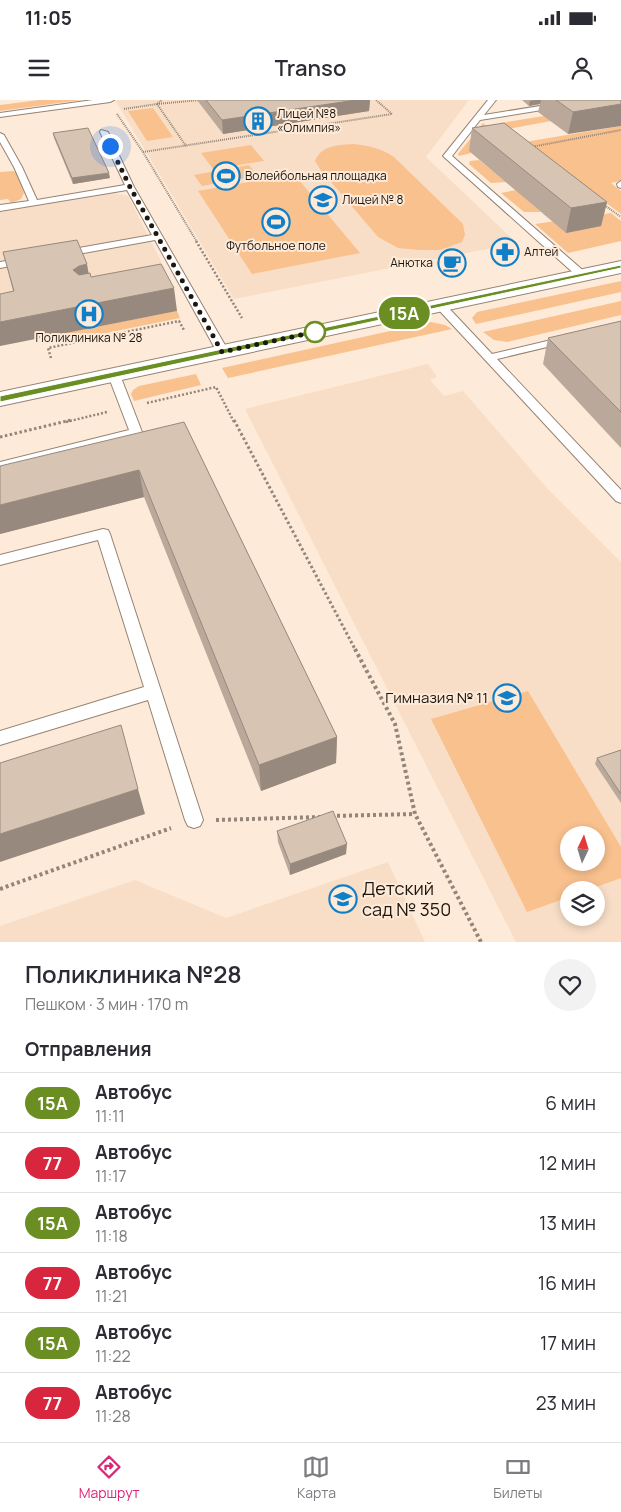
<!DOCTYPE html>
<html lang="ru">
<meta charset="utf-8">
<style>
body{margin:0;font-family:Manrope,sans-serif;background:#f2f2f3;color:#2b2b33;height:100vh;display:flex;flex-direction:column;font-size:19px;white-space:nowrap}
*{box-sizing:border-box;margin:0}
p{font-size:16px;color:#7c7c81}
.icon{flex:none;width:28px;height:28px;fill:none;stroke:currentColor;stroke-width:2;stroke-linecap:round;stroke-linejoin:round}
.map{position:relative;height:842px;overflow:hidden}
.side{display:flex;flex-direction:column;background:#fff;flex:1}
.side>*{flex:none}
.badge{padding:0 10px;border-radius:16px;font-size:18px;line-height:32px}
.needle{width:32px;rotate:4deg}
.fabs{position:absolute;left:560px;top:726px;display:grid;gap:10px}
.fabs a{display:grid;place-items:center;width:45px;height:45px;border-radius:50%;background:#fff;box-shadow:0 2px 8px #0003;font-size:25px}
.you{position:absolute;width:25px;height:25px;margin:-12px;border:4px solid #fff;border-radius:50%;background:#1a73e8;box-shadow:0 0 0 8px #1a73e833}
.map>.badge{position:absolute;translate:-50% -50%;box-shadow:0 0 0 2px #fff}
h2{padding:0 25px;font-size:19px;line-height:45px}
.round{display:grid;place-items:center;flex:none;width:52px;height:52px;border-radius:26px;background:#f2f2f3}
.headline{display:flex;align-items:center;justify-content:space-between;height:85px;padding:0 25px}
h1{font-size:24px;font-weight:600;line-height:38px}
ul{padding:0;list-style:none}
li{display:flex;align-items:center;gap:15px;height:60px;padding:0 25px;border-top:1px solid #e1e1e2}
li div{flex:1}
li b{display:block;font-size:19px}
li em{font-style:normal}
li .badge{min-width:55px;font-weight:700;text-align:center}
.status{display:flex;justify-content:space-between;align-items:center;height:35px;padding:0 25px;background:#fff;direction:ltr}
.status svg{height:14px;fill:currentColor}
header{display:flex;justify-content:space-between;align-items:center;height:65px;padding:0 25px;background:#fff;font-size:22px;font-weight:600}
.tabs{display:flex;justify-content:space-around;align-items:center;height:70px;border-top:1px solid #e1e1e2;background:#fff;font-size:14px;color:#7c7c81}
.tabs a{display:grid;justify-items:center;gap:2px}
.tabs .active{color:#db2777}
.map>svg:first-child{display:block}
.built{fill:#f8dec7;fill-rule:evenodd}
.green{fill:#f9c18e;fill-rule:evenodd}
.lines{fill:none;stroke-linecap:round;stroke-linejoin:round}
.lane-casing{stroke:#958373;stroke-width:2}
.secondary-casing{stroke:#958373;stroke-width:2}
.path-far3{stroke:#938579;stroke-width:2;stroke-dasharray:1 1;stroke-linecap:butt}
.path-far2{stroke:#938579;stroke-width:2.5;stroke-dasharray:2 2;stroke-linecap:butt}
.path-far1{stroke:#938579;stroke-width:3;stroke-dasharray:2.5 2.5;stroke-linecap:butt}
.path{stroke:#938579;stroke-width:4;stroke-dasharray:3 3;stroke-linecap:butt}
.lane{fill:#fff;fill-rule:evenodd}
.secondary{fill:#fff;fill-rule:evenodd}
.wall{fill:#baa99a}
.shaded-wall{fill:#97897d}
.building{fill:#d8c4b3;stroke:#97897d}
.line{fill:#6b8e23;stroke:#fff}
.walk{stroke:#1d1710;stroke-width:5;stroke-dasharray:0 9}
.stop-dot{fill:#fff;stroke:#6b8e23;stroke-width:2.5}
.labels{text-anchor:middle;stroke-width:4;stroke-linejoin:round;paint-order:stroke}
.far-poi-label{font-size:12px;fill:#1d1710;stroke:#feead8;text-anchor:start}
.poi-label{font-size:15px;fill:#1d1710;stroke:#feead8;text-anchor:end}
.near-poi-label{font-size:18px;fill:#1d1710;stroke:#feead8;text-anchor:start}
</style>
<div class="status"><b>11:05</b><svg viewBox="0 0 49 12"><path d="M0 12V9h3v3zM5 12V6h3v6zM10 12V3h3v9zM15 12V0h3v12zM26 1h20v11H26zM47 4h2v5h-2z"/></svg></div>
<header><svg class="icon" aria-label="menu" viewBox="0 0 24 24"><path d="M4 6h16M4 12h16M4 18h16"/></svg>Transo<svg class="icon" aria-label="person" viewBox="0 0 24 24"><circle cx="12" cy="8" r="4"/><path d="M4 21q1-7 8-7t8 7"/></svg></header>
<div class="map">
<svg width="621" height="842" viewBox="0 0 621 842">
<rect width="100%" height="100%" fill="#feead8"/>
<g class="built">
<path d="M115,0H469L426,57L517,143L234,199Z"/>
<path d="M113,93L128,96L166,171L163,177L177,211L0,246V112Z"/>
<path d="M428,264L437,277L430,280L444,296L463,291L547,388L621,462V842H516L245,309ZM569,735H596V762H569ZM569,790H596V818H569Z"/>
<path d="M388,762L425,842H0V826L135,780L226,818Z"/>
</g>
<g class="green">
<path d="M39,0H81L0,11V5Z"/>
<path d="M153,8L173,37L147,41L128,11Z"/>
<path d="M544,16L551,21L508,29L501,23Z"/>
<path d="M483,23L492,31L500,46L621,26V81L611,83L621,91V114L584,86L470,52L472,53L459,56L458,54Z"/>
<path d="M354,44C369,46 381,48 394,57L463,124L465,135L462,142L440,150H419L398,148L378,137L320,69L315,61C321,45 339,45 354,44Z"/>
<path d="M251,45L264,61L213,69L201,53Z"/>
<path d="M479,60L506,82L491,83L469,64L470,61Z"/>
<path d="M249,65L258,76L202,86L194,75Z"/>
<path d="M13,71L17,73L24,93L21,99L11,103L8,99L0,100V72Z"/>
<path d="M294,74L360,153L252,174L198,91Z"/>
<path d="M516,90L541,112H524L501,93Z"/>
<path d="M611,113L621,121V141L568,153L535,124Z"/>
<path d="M621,181V192L476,224L472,218L477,212Z"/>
<path d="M621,201V215L507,242L494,240L483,232Z"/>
<path d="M177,211L180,218L57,243L54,235Z"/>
<path d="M431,222L445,225L452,229L228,278L222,268Z"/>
<path d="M196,274L201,285L134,301L131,294L133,290L139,286Z"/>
<path d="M528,591L621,747V778L588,790H569V797L527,812L431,619ZM569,735H596V762H569Z"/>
</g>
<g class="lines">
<g class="lane-casing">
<g id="lane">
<path d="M93,0H114L110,2L0,17V13Z"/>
<path d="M488,0H496L484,15L577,0H595L591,2L480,20L452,56L586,173V177H578L443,56Z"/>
<path d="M101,30L108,32L134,87L229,252L227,254H219L217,252L155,140L62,157L57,154L62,151L152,135L127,90L0,111V105L29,101L14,67L0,42V33L4,35L22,67L37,100L125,85L100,32Z"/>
<path d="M621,81V88L618,87L617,84Z"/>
<path d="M24,158L28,159V163L0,168V162Z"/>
<path d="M440,202L444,203L492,254L564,237L568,238L570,240L568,242L497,259L621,390V403L616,401L436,207L435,205L436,203Z"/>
<path d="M114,272L120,275L142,332L140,335L0,370V362L129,330L108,275Z"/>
<path d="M103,429L108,430L110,434L203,720L200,726L194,728L188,726L185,720L148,600L0,645V631L144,587L98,440L0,465V455Z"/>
</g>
</g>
<g class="secondary-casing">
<path id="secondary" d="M621,161V173L0,306V292Z"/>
</g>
<g class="path-far3">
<path d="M157,4L186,46"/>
<path d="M157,4L200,0"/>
<path d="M124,9L157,4L162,0"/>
<path d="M117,14L143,52L197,142"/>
<path d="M531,47L621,30"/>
<path d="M143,52L392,14L376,0"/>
<path d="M603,104L621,117"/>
</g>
<g class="path-far2">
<path d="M196,141L242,218"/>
<path d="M51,258L48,248L179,221L184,230"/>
<path d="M147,303L216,287L234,322"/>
<path d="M66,322L107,312"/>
</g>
<g class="path-far1">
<path d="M234,320L356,551"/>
<path d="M0,337L71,320"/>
</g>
<g class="path">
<path d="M355,549L395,624L415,714L481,842"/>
<path d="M331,716L415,714"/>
<path d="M216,720L320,717"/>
<path d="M0,789L171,728"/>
</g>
<use href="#lane" class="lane"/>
<use href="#secondary" class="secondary"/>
</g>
<g class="wall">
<path d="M197,0H370L369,11L223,34Z"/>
<path d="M522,0H621L568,34L538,12L540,4L529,6Z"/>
<path d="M472,28L607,102L601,126L566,133L469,51Z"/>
<path d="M53,33L110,78L73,84L54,38Z"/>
<path d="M3,152L88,174L91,177L177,211L13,191Z"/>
<path d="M621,221V348L543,264L548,238Z"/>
<path d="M184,322L337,637L336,663L261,691L144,397L0,434Z"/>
<path d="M621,650V703L595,664L597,658Z"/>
<path d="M277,731L346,754L290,775L278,742Z"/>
</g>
<g class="shaded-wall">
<path d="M356,0H370L369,11L223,34L222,20Z"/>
<path d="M536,0H541L540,4L529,6L530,1Z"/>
<path d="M621,4V26L568,34L573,12Z"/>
<path d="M109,73L110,78L73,84L72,78Z"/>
<path d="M607,102L601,126L566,133L571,108Z"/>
<path d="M87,164L91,187L73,170L79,166Z"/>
<path d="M174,188L177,211L0,246V222Z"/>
<path d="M139,370L144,397L0,434V405Z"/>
<path d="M337,637L336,663L261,691L259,665Z"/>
<path d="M138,689L145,714L0,762V734Z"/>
<path d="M347,744L346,754L290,775V764Z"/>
</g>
<g class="building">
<path d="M206,0H356L222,20Z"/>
<path d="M556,0H621V4L573,12Z"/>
<path d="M504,23L607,102L571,108L472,28Z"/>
<path d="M88,28L109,73L72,78L53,33Z"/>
<path d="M77,140L87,164L79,166L73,170L79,175L90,173L91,177L161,164L174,188L0,222V194L14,191L3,152Z"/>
<path d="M621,221V312L548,238Z"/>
<path d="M184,322L337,637L259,665L139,370L0,405V366Z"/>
<path d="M121,625L138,689L0,734V663Z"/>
<path d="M621,650V694L597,658Z"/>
<path d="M333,711L347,744L290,764L277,731Z"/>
</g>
<path class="line" d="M621,165V168L0,302V296Z"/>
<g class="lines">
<path class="walk" d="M110,46L130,87L222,252L315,232"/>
</g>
<defs>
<g id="building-ring" transform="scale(1.4375)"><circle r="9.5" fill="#feead8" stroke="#117ec8" stroke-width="1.5"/><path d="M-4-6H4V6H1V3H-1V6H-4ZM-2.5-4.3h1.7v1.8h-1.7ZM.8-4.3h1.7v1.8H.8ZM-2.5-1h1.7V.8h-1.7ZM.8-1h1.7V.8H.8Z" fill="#117ec8"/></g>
<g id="stadium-ring" transform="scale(1.4375)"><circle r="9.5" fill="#feead8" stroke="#117ec8" stroke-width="1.5"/><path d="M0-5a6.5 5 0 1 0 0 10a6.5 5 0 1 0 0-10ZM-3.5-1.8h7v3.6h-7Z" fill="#117ec8"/></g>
<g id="school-ring" transform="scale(1.4375)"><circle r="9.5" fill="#feead8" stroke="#117ec8" stroke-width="1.5"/><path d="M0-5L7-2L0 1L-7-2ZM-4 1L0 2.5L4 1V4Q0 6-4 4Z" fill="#117ec8"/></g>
<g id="pharmacy-ring" transform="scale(1.4375)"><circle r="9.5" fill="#feead8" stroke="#117ec8" stroke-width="1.5"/><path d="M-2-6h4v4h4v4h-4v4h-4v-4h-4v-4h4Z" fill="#117ec8"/></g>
<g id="cafe-ring" transform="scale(1.4375)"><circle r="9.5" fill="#feead8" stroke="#117ec8" stroke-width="1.5"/><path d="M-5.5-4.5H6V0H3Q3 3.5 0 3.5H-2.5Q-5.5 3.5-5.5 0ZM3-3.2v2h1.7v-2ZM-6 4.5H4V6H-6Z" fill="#117ec8"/></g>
<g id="hospital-ring" transform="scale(1.4375)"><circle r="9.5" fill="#feead8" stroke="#117ec8" stroke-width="1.5"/><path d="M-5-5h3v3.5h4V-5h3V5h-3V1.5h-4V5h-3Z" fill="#117ec8"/></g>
</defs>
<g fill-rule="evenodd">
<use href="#building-ring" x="258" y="21"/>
<use href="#stadium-ring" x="226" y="76"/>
<use href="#school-ring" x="323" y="100"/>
<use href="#stadium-ring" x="276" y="122"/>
<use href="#pharmacy-ring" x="505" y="152"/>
<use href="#cafe-ring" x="452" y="163"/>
<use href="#hospital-ring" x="89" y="214"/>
<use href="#school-ring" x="507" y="598"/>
<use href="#school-ring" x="343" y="799"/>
</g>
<circle class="stop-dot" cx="315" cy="232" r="10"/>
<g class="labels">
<g class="far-poi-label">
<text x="277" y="18">Лицей №8<tspan x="277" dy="14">«Олимпия»</tspan></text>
<text x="245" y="80">Волейбольная площадка</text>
<text x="342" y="104">Лицей № 8</text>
<text x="276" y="150" text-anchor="middle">Футбольное поле</text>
<text x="524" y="156">Алтей</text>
<text x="433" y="167" text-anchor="end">Анютка</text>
<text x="89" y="242" text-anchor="middle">Поликлиника № 28</text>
</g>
<g class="poi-label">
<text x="488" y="603">Гимназия № 11</text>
</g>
<g class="near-poi-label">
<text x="362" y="795">Детский<tspan x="362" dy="21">сад № 350</tspan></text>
</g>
</g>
</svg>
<div class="fabs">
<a><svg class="needle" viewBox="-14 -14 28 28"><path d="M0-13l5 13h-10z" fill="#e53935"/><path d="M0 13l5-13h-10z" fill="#7c7c81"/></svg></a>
<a><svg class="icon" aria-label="layers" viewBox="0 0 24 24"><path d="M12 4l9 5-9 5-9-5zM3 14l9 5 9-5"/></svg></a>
</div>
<div class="you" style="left:110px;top:46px"></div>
<b class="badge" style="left:404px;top:213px;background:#6b8e23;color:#fff">15А</b>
</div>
<section class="side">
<div class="headline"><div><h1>Поликлиника №28</h1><p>Пешком · 3 мин · 170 m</p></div><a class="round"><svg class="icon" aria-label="heart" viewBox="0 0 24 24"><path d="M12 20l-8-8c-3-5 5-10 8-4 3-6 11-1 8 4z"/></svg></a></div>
<h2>Отправления</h2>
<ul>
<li><span class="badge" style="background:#6b8e23;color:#fff">15А</span><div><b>Автобус</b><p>11:11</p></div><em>6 мин</em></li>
<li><span class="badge" style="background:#d7263d;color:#fff">77</span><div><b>Автобус</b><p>11:17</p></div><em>12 мин</em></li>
<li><span class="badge" style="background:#6b8e23;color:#fff">15А</span><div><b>Автобус</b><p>11:18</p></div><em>13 мин</em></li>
<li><span class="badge" style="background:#d7263d;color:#fff">77</span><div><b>Автобус</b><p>11:21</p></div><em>16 мин</em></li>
<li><span class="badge" style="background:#6b8e23;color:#fff">15А</span><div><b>Автобус</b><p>11:22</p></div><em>17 мин</em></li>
<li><span class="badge" style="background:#d7263d;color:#fff">77</span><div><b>Автобус</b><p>11:28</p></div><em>23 мин</em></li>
</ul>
</section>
<nav class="tabs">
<a class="active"><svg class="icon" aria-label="directions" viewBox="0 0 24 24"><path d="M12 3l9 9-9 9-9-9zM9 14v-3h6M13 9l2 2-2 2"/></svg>Маршрут</a>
<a><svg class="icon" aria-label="map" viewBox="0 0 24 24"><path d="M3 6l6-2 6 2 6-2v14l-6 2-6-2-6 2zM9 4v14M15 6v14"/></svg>Карта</a>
<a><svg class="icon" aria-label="tickets" viewBox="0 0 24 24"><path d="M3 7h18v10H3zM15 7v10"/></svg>Билеты</a>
</nav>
